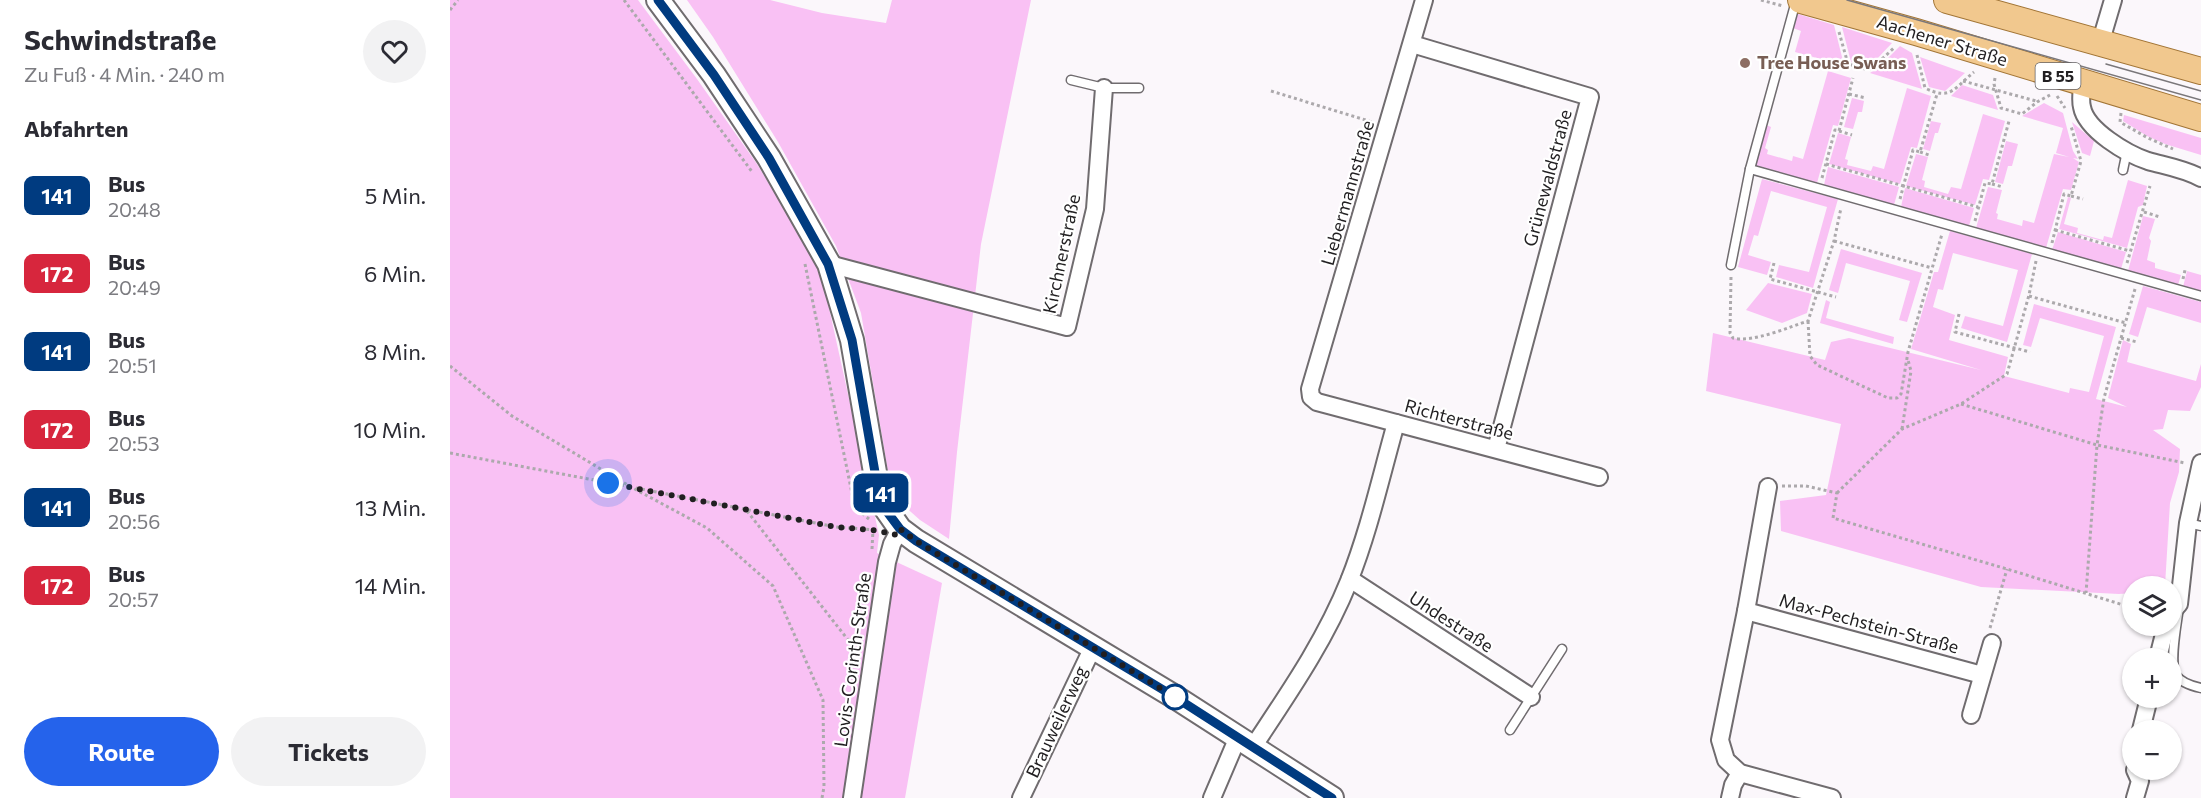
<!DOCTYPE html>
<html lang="de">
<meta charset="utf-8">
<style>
body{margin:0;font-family:Commissioner,sans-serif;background:#f2f2f3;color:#2b2b33;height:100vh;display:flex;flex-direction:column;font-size:22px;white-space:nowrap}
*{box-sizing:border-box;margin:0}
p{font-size:20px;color:#7c7c81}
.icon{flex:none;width:33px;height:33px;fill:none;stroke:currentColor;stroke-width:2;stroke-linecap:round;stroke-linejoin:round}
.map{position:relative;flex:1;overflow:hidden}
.drawer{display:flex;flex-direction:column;background:#fff;width:450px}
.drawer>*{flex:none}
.badge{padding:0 12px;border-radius:9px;font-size:21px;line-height:39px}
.tools{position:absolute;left:1672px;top:576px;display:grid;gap:12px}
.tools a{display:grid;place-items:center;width:60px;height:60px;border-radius:50%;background:#fff;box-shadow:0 2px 4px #0004;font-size:30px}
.you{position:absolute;width:30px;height:30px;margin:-15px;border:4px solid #fff;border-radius:50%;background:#1a73e8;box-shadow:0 0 0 9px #1a73e833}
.map>.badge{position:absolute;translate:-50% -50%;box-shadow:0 0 0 3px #fff}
h2{padding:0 24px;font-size:22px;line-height:54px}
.round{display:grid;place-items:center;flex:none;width:63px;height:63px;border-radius:32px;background:#f2f2f3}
.summary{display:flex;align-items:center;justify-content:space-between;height:102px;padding:0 24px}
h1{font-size:28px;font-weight:700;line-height:45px}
.primary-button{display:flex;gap:12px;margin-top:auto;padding:12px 24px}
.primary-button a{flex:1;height:69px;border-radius:36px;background:#2563eb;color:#fff;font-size:24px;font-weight:700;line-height:69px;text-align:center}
.primary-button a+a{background:#f2f2f3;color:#2b2b33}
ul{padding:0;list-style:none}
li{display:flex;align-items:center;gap:18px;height:78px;padding:0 24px}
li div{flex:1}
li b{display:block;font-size:22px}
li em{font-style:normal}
li .badge{min-width:66px;font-weight:700;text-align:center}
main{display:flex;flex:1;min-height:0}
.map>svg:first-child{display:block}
.green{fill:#f9c1f4}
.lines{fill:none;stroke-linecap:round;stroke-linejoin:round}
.lane-casing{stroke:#706c6f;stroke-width:11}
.street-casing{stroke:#706c6f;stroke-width:20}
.secondary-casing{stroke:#706c6f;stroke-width:26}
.primary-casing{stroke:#a27536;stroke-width:28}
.path{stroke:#aca9ac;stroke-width:3;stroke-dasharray:3 3;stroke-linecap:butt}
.lane{stroke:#fff;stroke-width:8}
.street{stroke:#fff;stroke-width:16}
.secondary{stroke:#fff;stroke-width:22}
.primary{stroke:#f1c88e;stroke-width:26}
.tram{stroke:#7a777a;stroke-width:1.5}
.line-casing{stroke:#fff;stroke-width:14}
.line{stroke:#003b80;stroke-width:9}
.walk{stroke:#211f21;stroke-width:6;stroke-dasharray:0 10.8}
.education-dot{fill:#8d6e63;stroke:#fff;stroke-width:2}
.stop-dot{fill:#fff;stroke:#003b80;stroke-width:3}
.labels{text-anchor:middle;stroke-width:4.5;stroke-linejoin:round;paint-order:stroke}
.shield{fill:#fff;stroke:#646264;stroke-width:1.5}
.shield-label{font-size:16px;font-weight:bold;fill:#211f21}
.street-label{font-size:18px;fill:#211f21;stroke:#fff}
.education-label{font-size:18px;font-weight:bold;fill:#785e54;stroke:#fff;text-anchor:start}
</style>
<main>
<section class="drawer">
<div class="summary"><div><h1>Schwindstraße</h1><p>Zu Fuß · 4 Min. · 240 m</p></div><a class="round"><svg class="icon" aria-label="heart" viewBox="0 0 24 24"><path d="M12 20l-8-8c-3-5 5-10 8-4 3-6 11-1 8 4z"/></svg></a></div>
<h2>Abfahrten</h2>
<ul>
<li><span class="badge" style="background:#003b80;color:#fff">141</span><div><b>Bus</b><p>20:48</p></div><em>5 Min.</em></li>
<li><span class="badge" style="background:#d7263d;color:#fff">172</span><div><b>Bus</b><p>20:49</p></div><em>6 Min.</em></li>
<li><span class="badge" style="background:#003b80;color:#fff">141</span><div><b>Bus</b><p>20:51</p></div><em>8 Min.</em></li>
<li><span class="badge" style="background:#d7263d;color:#fff">172</span><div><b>Bus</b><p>20:53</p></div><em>10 Min.</em></li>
<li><span class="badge" style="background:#003b80;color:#fff">141</span><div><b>Bus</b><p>20:56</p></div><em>13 Min.</em></li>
<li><span class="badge" style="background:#d7263d;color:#fff">172</span><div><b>Bus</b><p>20:57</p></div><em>14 Min.</em></li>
</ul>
<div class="primary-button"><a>Route</a><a>Tickets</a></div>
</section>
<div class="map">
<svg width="1751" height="798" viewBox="0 0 1751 798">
<rect width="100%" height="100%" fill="#fbf7fb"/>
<g class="green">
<path d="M0,0H188L247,79L307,164L370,267L429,535L427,553L492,583L455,798H0Z"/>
<path d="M237,0H320L372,13L436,23L442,0H581L531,244L507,452L499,539L470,520L452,504L439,477L411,313L386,246L328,142L263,37Z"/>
<path d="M1348,14L1384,25L1393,61L1396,66L1345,52L1351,31L1343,28Z"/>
<path d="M1392,27L1442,43L1425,61L1417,66L1401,62Z"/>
<path d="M1450,46L1462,53L1472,89L1420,73L1429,67Z"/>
<path d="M1470,57L1515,73L1495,91L1479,87Z"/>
<path d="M1378,71L1401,78L1388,126L1383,125L1367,183L1304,166L1316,125L1321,127L1315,148L1318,150L1317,154L1342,161L1343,156L1353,159Z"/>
<path d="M1512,85L1543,95L1548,110L1501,96Z"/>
<path d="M1457,88L1481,96L1467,148L1461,147L1450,184L1379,164L1388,133L1401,137L1395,159L1398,160L1397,165L1421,171L1423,166L1434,169Z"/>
<path d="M1402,98L1414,101L1412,112H1408L1403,129L1394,127Z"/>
<path d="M1594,103L1613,113L1623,151L1628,159L1623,158L1629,162L1621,190L1613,189L1596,248L1526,228L1538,187L1552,190L1546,213L1548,214L1547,219L1572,226L1573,220L1584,223L1604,154L1619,157L1606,153L1613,128L1572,116Z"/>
<path d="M1533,114L1555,121L1539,180L1533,179L1525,205L1456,186L1466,154L1478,157L1472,180L1475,181L1474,187L1498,194L1501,187L1511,189Z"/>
<path d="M1674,115L1751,138V155L1715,144L1697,136L1673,121Z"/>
<path d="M1481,121L1491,123L1488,133H1485L1480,151L1473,149Z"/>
<path d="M1622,122L1644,141L1640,156L1632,153Z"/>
<path d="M1556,141L1568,144L1562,166H1558L1553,184L1545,182Z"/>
<path d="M1378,167L1449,187L1444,205L1374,185Z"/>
<path d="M1312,179L1388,199L1363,288L1326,277L1329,265L1359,272L1377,207L1321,191L1308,236L1304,235L1298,255L1321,262L1317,275L1288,267Z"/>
<path d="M1678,180L1697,186L1693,205L1688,207L1677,248L1609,229L1618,197L1621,198L1614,224L1628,228L1627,233L1653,240L1654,236L1662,238Z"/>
<path d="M1455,188L1524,208L1519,226L1451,207Z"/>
<path d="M1693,216L1705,219L1699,238L1701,241L1697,260L1705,263V268L1731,275L1728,285L1678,271Z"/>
<path d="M1500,231L1582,254L1557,342L1511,328L1515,316L1553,326L1568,270L1503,253L1493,290L1488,289L1483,307L1505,315L1499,340L1558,357L1554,376L1619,393L1620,388L1639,392L1654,336L1590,318L1581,347L1573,345L1584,304L1666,327L1646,399L1677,407L1658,398L1673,340L1681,344L1677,362L1746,381L1751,364V387L1740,411L1718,410L1713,429L1703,430L1730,449L1729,472L1720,503L1715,586H1683V593L1669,594L1531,587L1331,531L1330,501L1376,495L1391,424L1256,391L1263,333L1375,360L1381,342L1399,338L1531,370L1461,349L1484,272H1488Z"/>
<path d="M1608,232L1676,252L1671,269L1602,250Z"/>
<path d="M1391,249L1472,273L1457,322L1449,320L1460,281L1396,263L1388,293L1379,290Z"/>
<path d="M1737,271L1751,275V292L1733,287Z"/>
<path d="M1318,283L1362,294L1357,313L1332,323L1296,310Z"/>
<path d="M1693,286L1751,302V323L1697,307L1688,337L1679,334Z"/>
<path d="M1376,300L1380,302L1376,318L1444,337L1443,344L1370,323Z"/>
</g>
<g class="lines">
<g class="lane-casing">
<g id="lane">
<path d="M621,80L654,88H689"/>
<path d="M1300,169L1751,296"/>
<path d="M1673,170L1677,151"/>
<path d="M1281,265L1300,169L1346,1"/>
<path d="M1738,523L1751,526"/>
<path d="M1729,607C1727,623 1719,662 1726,675C1731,683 1742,686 1751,688"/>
<path d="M1060,730L1112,649"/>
</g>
</g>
<g class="street-casing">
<g id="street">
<path d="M974,0L860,389L861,397L867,402L1149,477"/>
<path d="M962,44L1140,97L1046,449"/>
<path d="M1650,44L1663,0"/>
<path d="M1632,84C1632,91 1630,100 1632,107C1636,130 1677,154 1698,161C1716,166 1735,169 1751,178"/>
<path d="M379,264L617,327L645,209L654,88"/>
<path d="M1318,487L1296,611L1270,740L1276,760L1290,773L1382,798"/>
<path d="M900,579L1081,697"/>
<path d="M1296,611L1532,675"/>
<path d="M1722,612L1729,604L1738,523L1751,463"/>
<path d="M1708,658L1716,626"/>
<path d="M1521,715L1542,643"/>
<path d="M1691,730L1699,698"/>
<path d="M803,747C838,694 875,641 899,581C919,531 931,476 946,423"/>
<path d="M402,798L437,562L442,544L450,529"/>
<path d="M571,798L643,647"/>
<path d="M762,798L788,737"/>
<path d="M1280,798L1283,785L1290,773"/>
<path d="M1685,798L1690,781L1685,770"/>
</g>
</g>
<g class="secondary-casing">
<path id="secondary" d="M208,0L264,75L319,158L379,264L402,340L426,478L436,509L450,529L466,541L725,697L882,798"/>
</g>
<g class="primary-casing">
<g id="primary">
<path d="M1351,0L1466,32L1751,118"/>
<path d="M1497,0L1751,71"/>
</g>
</g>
<g class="path">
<path d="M174,0L303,173"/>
<path d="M1311,0L1333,6"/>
<path d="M0,10L8,0"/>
<path d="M1389,32L1398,64L1415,69H1421L1445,47"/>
<path d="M1467,55L1475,88C1501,101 1504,88 1524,72"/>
<path d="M1545,78L1544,84L1551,108L1572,114L1587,102L1600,95"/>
<path d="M1513,81L1586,101"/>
<path d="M821,91L922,122"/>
<path d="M1399,94L1416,98"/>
<path d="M1607,96L1615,108"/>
<path d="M1671,113L1670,122L1698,138L1723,149"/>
<path d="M1389,131L1402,135"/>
<path d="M1470,152L1479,155"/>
<path d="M1376,164L1528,207"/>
<path d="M1372,178L1385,130L1389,131L1403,78"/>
<path d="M1542,184L1553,187"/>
<path d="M1621,196L1633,199"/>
<path d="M1450,199L1463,150L1470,152L1487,94"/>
<path d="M1694,212L1710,217"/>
<path d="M1525,221L1535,183L1542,184L1559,121"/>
<path d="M1605,230L1680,251"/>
<path d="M1384,241L1482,268"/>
<path d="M1602,243L1614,194L1621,196L1631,161L1621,126"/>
<path d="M1324,263L1320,279L1386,297"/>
<path d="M1677,263L1700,186"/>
<path d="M355,264L405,508L419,519"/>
<path d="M1281,277L1280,333L1283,338C1303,343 1339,327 1358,321L1384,241L1391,208"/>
<path d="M1733,279L1735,270"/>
<path d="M1685,289L1654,398L1647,445L1735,463"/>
<path d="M1579,296L1676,323"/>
<path d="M1509,314L1505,332L1580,352"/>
<path d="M1358,321L1360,356L1367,365L1438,398H1447L1451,394L1458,352L1492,234"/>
<path d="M1671,338L1687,342"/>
<path d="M0,366L62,416L181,487L257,528L323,586L373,700L374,787L372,798"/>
<path d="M1511,404L1647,445L1636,593"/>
<path d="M1452,429L1461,371L1458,360"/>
<path d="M0,453L176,486"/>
<path d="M1332,486H1356L1387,493L1383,518L1557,569L1683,608"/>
<path d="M186,488L386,527L427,530"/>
<path d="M1387,493L1452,429L1511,404L1557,374L1579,295L1586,261"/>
<path d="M297,511L406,650"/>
<path d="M422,549L423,530"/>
<path d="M1540,628L1557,569"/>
</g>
<use href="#lane" class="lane"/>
<use href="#street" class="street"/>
<use href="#secondary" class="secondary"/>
<use href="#primary" class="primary"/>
<g class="tram">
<path d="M1397,0L1751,100"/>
<path d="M1656,64L1751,91"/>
</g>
</g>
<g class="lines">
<g class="line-casing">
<path id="line" d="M208,0L264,75L319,158L378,264L402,340L426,478L435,509L450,529L466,541L725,697L882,798"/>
</g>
<use href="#line" class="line"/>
<path class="walk" d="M158,483L386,527L423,530L447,535L450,529L466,541L725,697"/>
</g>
<circle class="education-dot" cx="1295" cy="63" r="6"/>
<circle class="stop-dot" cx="725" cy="697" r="12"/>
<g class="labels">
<rect class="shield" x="1585.5" y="63" width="45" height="26" rx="4.5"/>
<g class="shield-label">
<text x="1608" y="82">B 55</text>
</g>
<g class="street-label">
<text transform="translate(1492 41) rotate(17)" y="6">Aachener Straße</text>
<text transform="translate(1098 178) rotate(-75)" y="6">Grünewaldstraße</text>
<text transform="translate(898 193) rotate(-74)" y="6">Liebermannstraße</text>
<text transform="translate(612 254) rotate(-78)" y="6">Kirchnerstraße</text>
<text transform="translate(1009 420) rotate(15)" y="6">Richterstraße</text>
<text transform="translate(1001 622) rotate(33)" y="6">Uhdestraße</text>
<text transform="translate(1419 624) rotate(15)" y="6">Max-Pechstein-Straße</text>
<text transform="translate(403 660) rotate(-82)" y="6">Lovis-Corinth-Straße</text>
<text transform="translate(607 722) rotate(-65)" y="6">Brauweilerweg</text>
</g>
<g class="education-label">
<text x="1307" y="69">Tree House Swans</text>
</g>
</g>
</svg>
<div class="tools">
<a><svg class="icon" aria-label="layers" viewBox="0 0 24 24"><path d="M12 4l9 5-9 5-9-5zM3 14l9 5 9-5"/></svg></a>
<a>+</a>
<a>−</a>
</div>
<div class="you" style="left:158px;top:483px"></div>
<b class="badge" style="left:431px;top:493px;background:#003b80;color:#fff">141</b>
</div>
</main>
